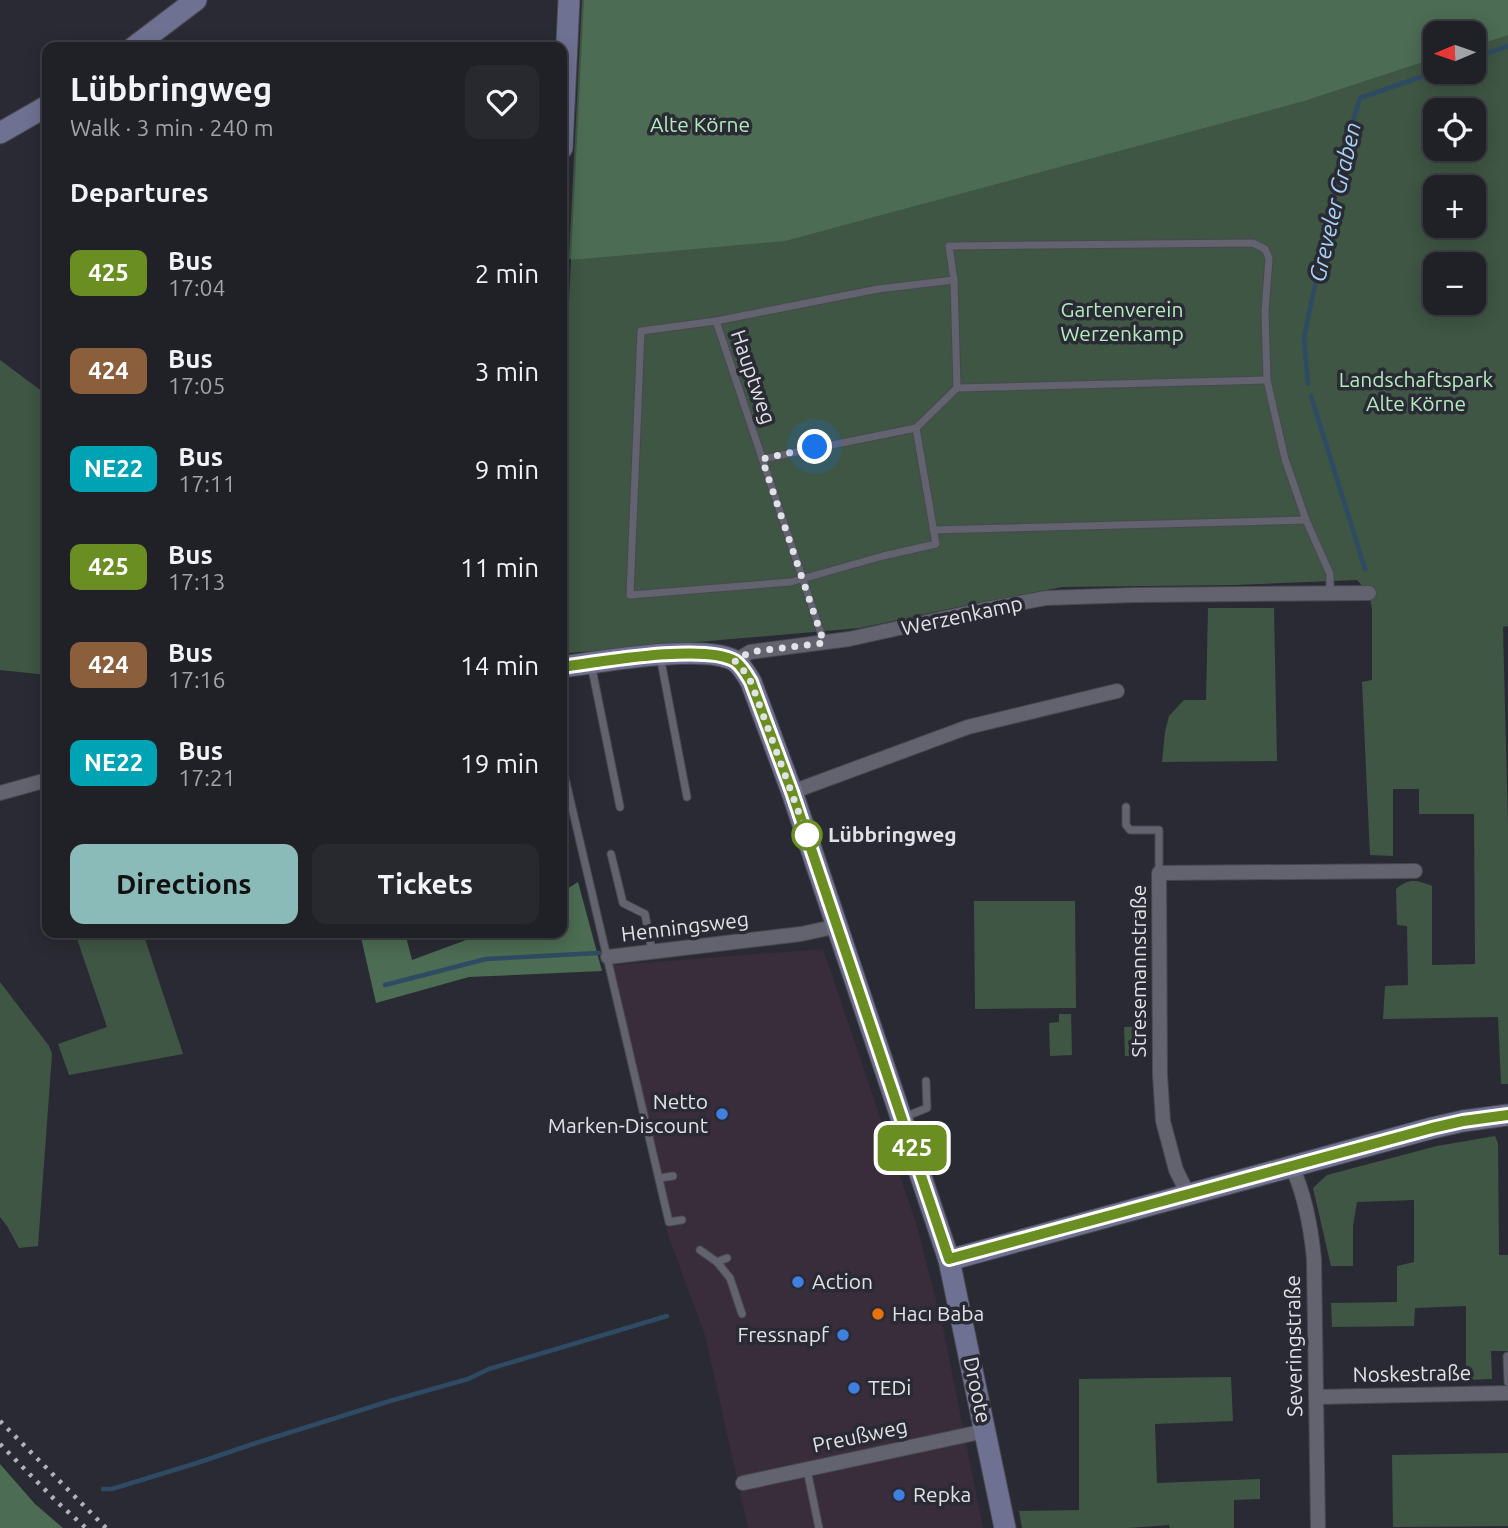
<!DOCTYPE html>
<meta charset="utf-8">
<style>
body{margin:0;font-family:Ubuntu,sans-serif;background:#28282f;color:#f1f3f6;height:100vh;display:flex;flex-direction:column;font-size:26px;white-space:nowrap}
*{box-sizing:border-box;margin:0}
p{font-size:23px;color:#a2a3a7}
.icon{flex:none;width:38px;height:38px;fill:none;stroke:currentColor;stroke-width:2;stroke-linecap:round;stroke-linejoin:round}
.map{position:relative;flex:1;overflow:hidden}
.sheet{position:absolute;left:42px;top:42px;width:525px;height:896px;display:flex;flex-direction:column;background:#202027;border-radius:14px;box-shadow:0 4px 18px #0003,0 0 0 2px #3d3e44}
.sheet>*{flex:none}
.badge{padding:0 14px;border-radius:10px;font-size:24px;line-height:46px}
.needle{width:46px;rotate:268deg}
.tools{position:absolute;left:1423px;top:21px;display:grid;gap:14px}
.tools a{display:grid;place-items:center;width:63px;height:63px;border-radius:14px;background:#202027;box-shadow:0 4px 18px #0003,0 0 0 2px #3d3e44;font-size:35px}
.you{position:absolute;width:35px;height:35px;margin:-18px;border:5px solid #fff;border-radius:50%;background:#1a73e8;box-shadow:0 0 0 10px #1a73e833}
.map>.badge{position:absolute;translate:-50% -50%;box-shadow:0 0 0 4px #fff}
h2{padding:0 28px;font-size:26px;line-height:63px}
.round{display:grid;place-items:center;flex:none;width:74px;height:74px;border-radius:14px;background:#28282f}
.overview{display:flex;align-items:center;justify-content:space-between;height:119px;padding:0 28px}
h1{font-size:33px;font-weight:700;line-height:52px}
.cta{display:flex;gap:14px;margin-top:auto;padding:14px 28px}
.cta a{flex:1;height:80px;border-radius:14px;background:#8bbbb9;color:#111;font-size:28px;font-weight:700;line-height:80px;text-align:center}
.cta a+a{background:#28282f;color:#f1f3f6}
ul{padding:0;list-style:none}
li{display:flex;align-items:center;gap:21px;height:98px;padding:0 28px}
li div{flex:1}
li b{display:block;font-size:26px}
li em{font-style:normal}
li .badge{min-width:77px;font-weight:700;text-align:center}
.map>svg:first-child{display:block}
.commercial{fill:#392d3c}
.green{fill:#3f5644;fill-rule:evenodd}
.forest{fill:#4c6c53}
.lines{fill:none;stroke-linecap:round;stroke-linejoin:round}
.stream{stroke:#2e4b63;stroke-width:4.5}
.lane-casing{stroke:#484850;stroke-width:9}
.street-casing{stroke:#484850;stroke-width:16}
.secondary-casing{stroke:#484850;stroke-width:23}
.lane{stroke:#63636f;stroke-width:7}
.street{stroke:#63636f;stroke-width:14}
.secondary{stroke:#6f7192;stroke-width:21}
.rail{stroke:#b2b2b9;stroke-width:4.5;stroke-dasharray:3.5 7;stroke-linecap:butt}
.line-casing{stroke:#fff;stroke-width:16}
.line{stroke:#6b8e23;stroke-width:10}
.walk{stroke:#e1e2e8;stroke-width:7;stroke-dasharray:0 12.6}
.stop-dot{fill:#fff;stroke:#6b8e23;stroke-width:3.5}
.shop-dot{fill:#3f7fe0;stroke:#2a2a34;stroke-width:2.5}
.food-dot{fill:#e8710a;stroke:#2a2a34;stroke-width:2.5}
.labels{text-anchor:middle;stroke-width:7;stroke-linejoin:round;paint-order:stroke}
.park-label{font-size:21px;fill:#b3ebbe;stroke:#2a2a34}
.street-label{font-size:21px;fill:#e1e2e8;stroke:#2a2a34}
.stop-label{font-size:21px;font-weight:bold;fill:#e1e2e8;stroke:#2a2a34;text-anchor:start}
.poi-label{font-size:21px;fill:#e1e2e8;stroke:#2a2a34;text-anchor:start}
.water-label{font-size:23px;font-style:italic;fill:#a7d1f5;stroke:#2a2a34}
</style>
<div class="map">
<svg width="1508" height="1528" viewBox="0 0 1508 1528">
<rect width="100%" height="100%" fill="#2a2a34"/>
<path class="commercial" d="M823,949L916,1223L942,1323L983,1528H748L705,1335L668,1235L604,966Z"/>
<g class="green">
<path d="M582,0H1508V626L1503,627L1508,825V1084H1501L1498,1017L1383,1019L1385,986L1408,985L1407,926L1397,925L1396,889C1409,878 1416,880 1432,886V965L1475,964L1474,814H1419V789H1393V856L1370,855L1362,682L1372,680V609L1369,593L1357,580L1236,585L1063,587L967,605L860,628L569,653L562,646V446L571,260L590,258L569,259V257ZM1435,33H1474V72H1435ZM1435,110H1474V149H1435ZM1435,187H1474V226H1435ZM1435,264H1474V303H1435Z"/>
<path d="M0,360L47,395V675L0,670Z"/>
<path d="M1208,608H1274L1277,761L1162,762L1165,732L1169,716L1184,700H1206Z"/>
<path d="M974,901H1075L1076,1008L975,1009Z"/>
<path d="M75,933H143L183,1054L69,1075L58,1044L107,1027Z"/>
<path d="M0,982L49,1046L52,1054L38,1246L19,1248L7,1226L0,1217Z"/>
<path d="M1059,1014H1071L1072,1055L1050,1056L1049,1023L1059,1022Z"/>
<path d="M1143,1026V1056H1125L1124,1027Z"/>
<path d="M1495,1136L1498,1143L1499,1255H1508V1351H1491L1492,1379L1466,1380V1306L1415,1308L1414,1326L1332,1327L1331,1303L1397,1302V1266L1414,1262V1200L1357,1202L1353,1226V1266H1331L1313,1188L1327,1175L1437,1146Z"/>
<path d="M1231,1377L1233,1421L1155,1424L1157,1483L1260,1479V1499L1234,1500V1528H1170L1169,1525L1128,1528H1022L1019,1511L1079,1510V1379Z"/>
<path d="M1508,1453V1526L1393,1527L1392,1455Z"/>
</g>
<g class="forest">
<path d="M584,0H1508V35L1474,46V33H1435V58L1304,101L785,241L571,260Z"/>
<path d="M578,882L602,971L469,977L376,1003L360,933H405L412,960L485,933H562V892Z"/>
<path d="M0,1464L35,1504L63,1528H0Z"/>
</g>
<g class="lines">
<g class="stream">
<path d="M1474,58L1508,46"/>
<path d="M1308,384L1304,337L1343,154L1360,98L1435,72"/>
<path d="M1311,396L1365,569"/>
<path d="M385,985L486,959L599,953"/>
<path d="M103,1489H112L197,1463L256,1443L390,1401L468,1379L489,1369L667,1316"/>
</g>
<g class="lane-casing">
<g id="lane">
<path d="M716,321L824,642"/>
<path d="M957,388L1267,380"/>
<path d="M916,428L936,544L883,556L791,582L630,595L641,331L716,321L878,289L954,280"/>
<path d="M762,459L916,428L957,388L954,280L949,246L1253,243L1265,249L1269,258L1265,311L1267,380L1285,459L1306,520L1330,574V593"/>
<path d="M933,530L1306,520"/>
<path d="M660,656L687,797"/>
<path d="M591,664L620,807"/>
<path d="M562,765L669,1222L682,1220"/>
<path d="M1126,807V825L1130,830H1159V873"/>
<path d="M611,854L623,903L645,914L652,952"/>
<path d="M902,1118L927,1108L926,1081"/>
<path d="M660,1178L673,1176"/>
<path d="M700,1250L717,1262L727,1258"/>
<path d="M717,1262L730,1278L742,1314"/>
<path d="M1507,1356L1508,1382"/>
<path d="M807,1470L819,1528"/>
</g>
</g>
<g class="street-casing">
<g id="street">
<path d="M735,661L750,652L849,639L981,610L1046,598L1134,595L1369,593"/>
<path d="M792,792L968,727L1117,691"/>
<path d="M0,793L47,780"/>
<path d="M608,957L801,934L838,926"/>
<path d="M1292,1167C1305,1195 1311,1228 1314,1259L1318,1528"/>
<path d="M1188,1194L1176,1170L1163,1121L1160,1075L1159,873L1415,871"/>
<path d="M1316,1397L1508,1393"/>
<path d="M743,1483L985,1431"/>
</g>
</g>
<g class="secondary-casing">
<g id="secondary">
<path d="M134,47L196,0"/>
<path d="M0,133L47,106"/>
<path d="M562,148L569,0"/>
<path d="M562,667C599,662 705,643 735,661C742,666 747,675 751,682L792,792L949,1260L1005,1528"/>
<path d="M949,1260L1432,1128L1463,1121L1508,1115"/>
</g>
</g>
<use href="#lane" class="lane"/>
<use href="#street" class="street"/>
<use href="#secondary" class="secondary"/>
<g class="rail">
<path d="M0,1421L106,1528"/>
<path d="M0,1444L57,1502L86,1528"/>
</g>
</g>
<g class="lines">
<g class="line-casing">
<path id="line" d="M562,667C599,662 705,643 735,661C742,666 747,675 751,682L792,792L949,1259L1432,1128L1463,1121L1508,1115"/>
</g>
<use href="#line" class="line"/>
<path class="walk" d="M807,835L751,682L744,671L735,661L750,652L824,643L762,459L815,447"/>
</g>
<circle class="stop-dot" cx="807" cy="835" r="14"/>
<g class="shop-dot">
<circle cx="722" cy="1114" r="7"/>
<circle cx="798" cy="1282" r="7"/>
<circle cx="843" cy="1335" r="7"/>
<circle cx="854" cy="1388" r="7"/>
<circle cx="899" cy="1495" r="7"/>
</g>
<circle class="food-dot" cx="878" cy="1314" r="7"/>
<g class="labels">
<g class="park-label">
<text x="700" y="132">Alte Körne</text>
<text x="1122" y="317">Gartenverein<tspan x="1122" dy="24">Werzenkamp</tspan></text>
<text x="1416" y="387">Landschaftspark<tspan x="1416" dy="24">Alte Körne</tspan></text>
</g>
<g class="street-label">
<text transform="translate(753 377) rotate(71)" y="7">Hauptweg</text>
<text transform="translate(962 616) rotate(-12)" y="7">Werzenkamp</text>
<text transform="translate(685 927) rotate(-7)" y="7">Henningsweg</text>
<text transform="translate(1139 971) rotate(-90)" y="7">Stresemannstraße</text>
<text transform="translate(1294 1346) rotate(-91)" y="7">Severingstraße</text>
<text transform="translate(1412 1374) rotate(-1)" y="7">Noskestraße</text>
<text transform="translate(977 1390) rotate(78)" y="7">Droote</text>
<text transform="translate(860 1436) rotate(-12)" y="7">Preußweg</text>
</g>
<g class="stop-label">
<text x="828" y="842">Lübbringweg</text>
</g>
<g class="poi-label">
<text x="708" y="1109" text-anchor="end">Netto<tspan x="708" dy="24">Marken-Discount</tspan></text>
<text x="812" y="1289">Action</text>
<text x="892" y="1321">Hacı Baba</text>
<text x="829" y="1342" text-anchor="end">Fressnapf</text>
<text x="868" y="1395">TEDi</text>
<text x="913" y="1502">Repka</text>
</g>
<g class="water-label">
<text transform="translate(1335 202) rotate(-77)" y="8">Greveler Graben</text>
</g>
</g>
</svg>
<div class="tools">
<a><svg class="needle" viewBox="-14 -14 28 28"><path d="M0-13l5 13h-10z" fill="#e53935"/><path d="M0 13l5-13h-10z" fill="#a2a3a7"/></svg></a>
<a><svg class="icon" aria-label="locate" viewBox="0 0 24 24"><circle cx="12" cy="12" r="6"/><path d="M12 2v4M12 18v4M2 12h4M18 12h4"/></svg></a>
<a>+</a>
<a>−</a>
</div>
<div class="you" style="left:815px;top:447px"></div>
<b class="badge" style="left:912px;top:1148px;background:#6b8e23;color:#fff">425</b>
<section class="sheet">
<div class="overview"><div><h1>Lübbringweg</h1><p>Walk · 3 min · 240 m</p></div><a class="round"><svg class="icon" aria-label="heart" viewBox="0 0 24 24"><path d="M12 20l-8-8c-3-5 5-10 8-4 3-6 11-1 8 4z"/></svg></a></div>
<h2>Departures</h2>
<ul>
<li><span class="badge" style="background:#6b8e23;color:#fff">425</span><div><b>Bus</b><p>17:04</p></div><em>2 min</em></li>
<li><span class="badge" style="background:#8b5e3c;color:#fff">424</span><div><b>Bus</b><p>17:05</p></div><em>3 min</em></li>
<li><span class="badge" style="background:#00a3b4;color:#fff">NE22</span><div><b>Bus</b><p>17:11</p></div><em>9 min</em></li>
<li><span class="badge" style="background:#6b8e23;color:#fff">425</span><div><b>Bus</b><p>17:13</p></div><em>11 min</em></li>
<li><span class="badge" style="background:#8b5e3c;color:#fff">424</span><div><b>Bus</b><p>17:16</p></div><em>14 min</em></li>
<li><span class="badge" style="background:#00a3b4;color:#fff">NE22</span><div><b>Bus</b><p>17:21</p></div><em>19 min</em></li>
</ul>
<div class="cta"><a>Directions</a><a>Tickets</a></div>
</section>
</div>
